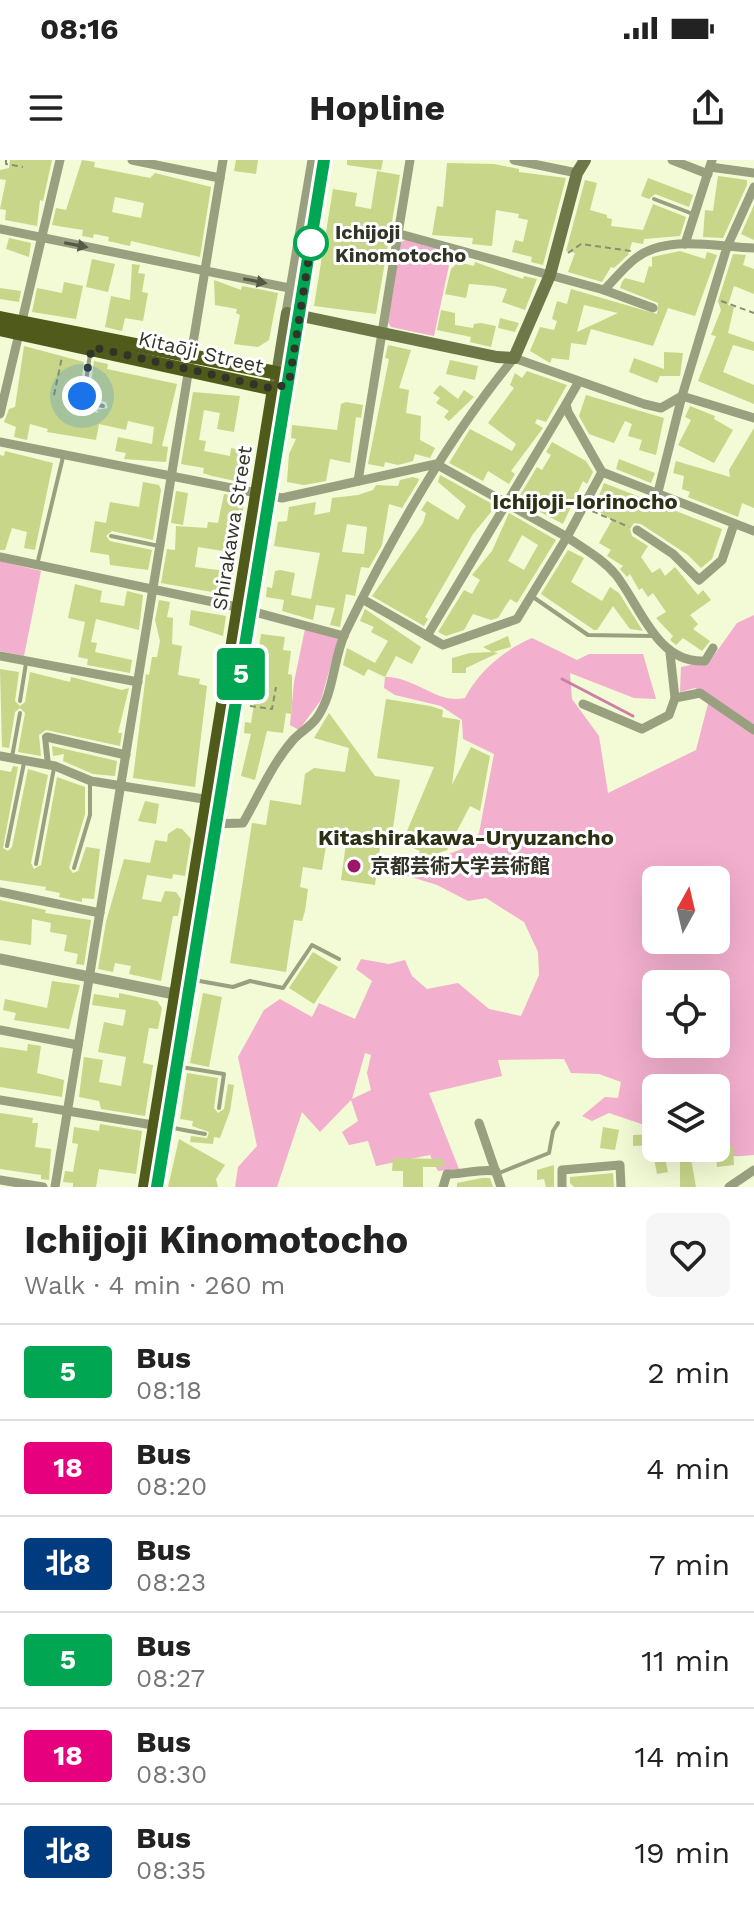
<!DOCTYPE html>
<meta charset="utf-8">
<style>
body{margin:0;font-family:"Work Sans","Noto Sans JP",sans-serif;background:#f6f6f6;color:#222;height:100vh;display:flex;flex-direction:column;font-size:30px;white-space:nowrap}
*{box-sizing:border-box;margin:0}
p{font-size:26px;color:#767676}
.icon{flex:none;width:44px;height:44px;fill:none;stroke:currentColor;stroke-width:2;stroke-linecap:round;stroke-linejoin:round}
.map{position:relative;height:1027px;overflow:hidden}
.sheet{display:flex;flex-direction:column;background:#fff;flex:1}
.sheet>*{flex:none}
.badge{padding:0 16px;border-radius:6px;font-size:28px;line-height:52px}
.needle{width:52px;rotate:8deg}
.tools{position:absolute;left:642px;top:706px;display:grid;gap:16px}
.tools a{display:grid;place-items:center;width:88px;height:88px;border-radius:12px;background:#fff;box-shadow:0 8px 32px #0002;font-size:40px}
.you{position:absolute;width:40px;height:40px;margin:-20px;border:6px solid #fff;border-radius:50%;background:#1a73e8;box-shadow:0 0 0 12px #1a73e833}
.map>.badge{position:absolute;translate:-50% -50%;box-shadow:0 0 0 4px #fff}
.round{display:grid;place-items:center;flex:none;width:84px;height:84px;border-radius:12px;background:#f6f6f6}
.headline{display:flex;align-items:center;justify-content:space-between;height:136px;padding:0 24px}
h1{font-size:38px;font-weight:700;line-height:60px}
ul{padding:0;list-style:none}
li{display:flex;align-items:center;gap:24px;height:96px;padding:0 24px;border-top:2px solid #e0e0e0}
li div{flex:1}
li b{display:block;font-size:30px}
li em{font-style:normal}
li .badge{min-width:88px;font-weight:700;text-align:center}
.status{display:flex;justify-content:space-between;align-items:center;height:56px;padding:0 40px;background:#fff;direction:ltr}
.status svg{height:22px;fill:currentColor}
header{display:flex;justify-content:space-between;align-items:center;height:104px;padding:0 24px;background:#fff;font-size:36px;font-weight:700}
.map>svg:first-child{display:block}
.green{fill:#f2afce;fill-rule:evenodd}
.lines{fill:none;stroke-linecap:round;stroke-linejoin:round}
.stream{stroke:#cb80a4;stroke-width:3}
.building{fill:#c7d689;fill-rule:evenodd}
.path{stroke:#898f76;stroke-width:2;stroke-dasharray:6 4;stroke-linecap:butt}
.service{stroke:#99a080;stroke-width:4}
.pedestrian{stroke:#99a080;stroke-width:6}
.minor{stroke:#99a080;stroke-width:9}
.tertiary{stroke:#99a080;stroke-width:11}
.secondary{stroke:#6e7748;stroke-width:12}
.primary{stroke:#505a1b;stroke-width:14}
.oneway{fill:#555a46}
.line-casing{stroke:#fff;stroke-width:18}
.line{stroke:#00a651;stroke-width:12}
.walk{stroke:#313426;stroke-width:8;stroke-dasharray:0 14.4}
.stop-dot{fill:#fff;stroke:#00a651;stroke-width:4}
.poi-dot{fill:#9d1769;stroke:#fff;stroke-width:3}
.labels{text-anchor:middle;stroke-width:6;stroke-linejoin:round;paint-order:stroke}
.stop-label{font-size:20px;font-weight:bold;fill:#313426;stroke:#fff;text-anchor:start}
.street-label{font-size:20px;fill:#313426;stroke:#fff}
.poi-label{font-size:20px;font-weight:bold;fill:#313426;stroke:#fff;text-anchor:start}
.neighbourhood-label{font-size:22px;font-weight:bold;fill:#2c3114;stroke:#fff}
</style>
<div class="status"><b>08:16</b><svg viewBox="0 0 49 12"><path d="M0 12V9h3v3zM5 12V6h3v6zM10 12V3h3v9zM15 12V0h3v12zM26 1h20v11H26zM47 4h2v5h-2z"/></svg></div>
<header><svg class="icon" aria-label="menu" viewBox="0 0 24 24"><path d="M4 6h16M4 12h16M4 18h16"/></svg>Hopline<svg class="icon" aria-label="share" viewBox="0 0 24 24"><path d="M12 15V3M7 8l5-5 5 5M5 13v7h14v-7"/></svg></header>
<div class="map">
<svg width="754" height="1027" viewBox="0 0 754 1027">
<rect width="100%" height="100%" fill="#f2fad6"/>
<g class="green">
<path d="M406,79L452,91L434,176L391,167L388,162L401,83Z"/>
<path d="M0,401L41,411L24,496L0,491Z"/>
<path d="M754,455V995C741,996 726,999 716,988V928H656V969L609,953L592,961L582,956L605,937L618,938L621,922L599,914L571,913L564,899L498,900L502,916L429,933L459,1009L438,1011L430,995L376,1006L368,981L349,985L342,972L358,961L351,940L320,972L302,952L277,1027H235L238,1007L257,986L238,897L264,850L280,839L312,857L319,843L355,859L372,821L356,809L361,799L389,804L405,800L412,816L427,829L458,823L489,849L521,856L539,815L538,792L524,762L486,738L468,741L437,725L405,715L410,709L467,687L479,673L494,594L463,579L462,560L441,546L395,535L384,528L385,517C414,516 438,545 465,538C479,511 504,490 532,478L577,500L589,494H643L656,539L634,538L570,513L572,539L599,576L608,633L696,590L710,536L695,528L680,532L681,507L710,501L737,463ZM656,720H716V780H656ZM656,824H716V884H656ZM365,893L371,895L367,913L371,930L352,939Z"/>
<path d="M305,469L338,479L321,540L299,570L290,565L294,522Z"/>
</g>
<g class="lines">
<path class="stream" d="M562,519L633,556"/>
</g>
<g class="building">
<path d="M10,0H52L43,41L40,40L37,66L5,60L6,50L0,49L6,20L0,19V10L9,8Z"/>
<path d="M82,0L95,2L94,7L150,18L155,13L211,27L200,97L131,81L130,86L108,81L109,77L94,74L93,78L82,76L83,70L52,65L56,48L66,50ZM115,37L144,43L141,58L112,52Z"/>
<path d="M236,0H258L256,14L234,11Z"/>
<path d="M347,0H383L381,10L347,5Z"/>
<path d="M447,3L494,4L519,9V12L566,18L543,105L531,102L532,97L512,92L515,80L523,82L528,60L518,58L519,54L496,50L492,86L472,84L473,78L432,75L437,46L443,47Z"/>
<path d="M377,11L400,15L376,154L314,146L333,29L357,33L355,46L371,49Z"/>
<path d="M718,16L747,20V25L723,78L703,77L705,50L713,51Z"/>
<path d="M648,18L693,35L689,47L655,34L649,39L641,36Z"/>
<path d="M585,20L597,23L590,50L607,55V58L612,59L611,66L643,70L653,44L686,57L680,76L644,79L643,84L632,82L628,95L614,108L611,107L602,122L568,112L575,93L566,91Z"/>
<path d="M754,45V80L741,74Z"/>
<path d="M9,78L31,83L29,97L6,89Z"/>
<path d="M680,91L705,99L707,92L717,95L695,156L668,148L653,186L591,169L586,185L571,183L569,200L552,198L550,203L530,191L540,167L554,170L557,161L552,159L557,141L567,144L571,129L657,154L658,143L620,128L622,122L625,118L644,123L649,106L652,107V97ZM584,145L618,153L577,172Z"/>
<path d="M733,94L746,95L743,105L754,109V134L734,126L728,145L734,147L728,173L754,182V191L733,185L723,212L754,225V244L698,221L716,176L711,175L721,150L718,141Z"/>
<path d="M92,99L115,104L108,132L86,127Z"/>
<path d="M458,102L474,106L475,102L523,119L524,116L537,119L525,150L502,142L507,129L494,126L469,124L466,138L445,134L451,109Z"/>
<path d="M132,104L140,105L138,113L145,114L142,132L148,133L143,161L125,158L122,171L105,167L111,136L130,140Z"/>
<path d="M214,120L241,130L242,126L278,133L269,180L258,187L234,184L240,155L236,153L237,149L215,145Z"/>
<path d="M64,122L83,126L76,159L32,152L37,128L62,133Z"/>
<path d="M0,128L21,131L19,142L0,139Z"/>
<path d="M441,150L455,153V165L473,168L474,164L481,163L496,166L491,187L470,182L471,177L437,170Z"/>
<path d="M500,158L519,163L515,172L498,168Z"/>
<path d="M388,185L411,190L399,228L409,230L406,253L421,256L420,280L435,288L430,298L415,294L413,301L398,305L385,302L384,307L368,304L389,199L385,198Z"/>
<path d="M24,186L84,202L80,227L77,223L71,248L99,253L97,250L108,248L106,242L89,238L94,201L108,204L107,209L177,224L162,286L168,287L166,302L124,299L126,293L115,291L118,277L152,284L154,267L128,261L126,270L99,264L96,280L47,272L48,269L30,264L27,280L14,277L16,267L4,262L9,249L15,247Z"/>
<path d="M664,192L683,193L680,216H660L657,223L629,212L634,198L664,209Z"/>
<path d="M450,200L478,206L475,220L446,214Z"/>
<path d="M527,211L567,225L546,262L537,259L535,263L543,268L511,311L515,314L509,324L488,311L483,321L449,303L470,269L512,291L516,284L488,263L514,228L510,225L515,213L522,218Z"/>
<path d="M440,225L458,239L464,230L474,237L449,261L444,257L449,251L436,243L440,238L433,233Z"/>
<path d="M193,232L240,236L234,272L217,269L220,253L204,250L199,280L206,281L204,291L230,296L231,288L252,292L245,323L212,316L203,313L204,308L181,304Z"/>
<path d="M586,235L664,258L656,295L639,290L642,280L628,276L632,264L625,261L614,283L589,274L579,256Z"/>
<path d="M346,242L363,245L361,258L356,257L350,303L330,299L326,321L304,325L287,322L289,294L296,279L291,278L292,265L337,270L341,244Z"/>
<path d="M690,246L715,256L714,259L733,270L714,303L678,285L691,260L685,257Z"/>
<path d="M754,268V348L742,343L738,357L688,337L690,332L682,329L684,316L673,313L676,301L730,317L729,310Z"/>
<path d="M552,282L586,301L593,312L587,324L583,321L563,364L517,340L537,307L542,310L551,295L546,292Z"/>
<path d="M5,291L53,303L35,390L24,388L27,372L12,368L5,390H0V295L4,296Z"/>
<path d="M619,299L655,313L651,323L616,309Z"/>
<path d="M440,315L496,346L473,374L425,457L428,459L424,466L372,436L423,363L426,353L421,350L427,341L458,360L466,346L438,322Z"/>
<path d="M413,317L419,319L418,322L402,348L389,344L382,385L369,408L361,407L355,436L346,434L340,467L330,465L335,448L316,445L313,460L282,451L284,440L266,437L267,427L272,428L275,411L280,410L295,413L291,435L311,439L320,393L274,386L278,362L287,361L289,347L316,342L314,355L330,352L332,338L358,335L373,330L376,325L398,326L400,320ZM347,364L367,367L364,394L342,392Z"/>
<path d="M143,322L159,325L161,330L153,380L112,371L106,376L110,381L152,390L148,410L110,405L109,395L90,392L95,361L106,363L110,342L139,347Z"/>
<path d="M604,323L722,369L712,399L701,408L688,395L641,364L634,363L630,369L632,376L648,386L641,397L652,413L660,408L665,416L675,407L698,435L703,430L711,440L690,455L698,464L693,469L710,481L702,491L683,478L676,485L670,480L673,476L656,458L666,452L653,433L648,437L642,428L639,430L630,414L627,417L620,409L623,406L607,396L611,390L599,383L612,360L594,348Z"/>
<path d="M176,331L188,333L183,365L171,363Z"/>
<path d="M224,334L245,338L241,362L234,361L231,380L238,381L236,393L198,387L195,407L233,412L229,435L161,423L167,389L175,390L176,366L207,368L208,362L218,363Z"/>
<path d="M509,353L556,380L517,443L510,439L498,458L491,460L473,454L464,470L446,476L438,472L464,430L472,434L480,420L472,415L492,391ZM522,375L538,385L524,410L508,401Z"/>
<path d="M568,390L584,398L571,422L602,441L610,427L619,433L643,471L630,469L613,446L597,470H594L541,434Z"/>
<path d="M75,424L102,431L100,442L124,446L127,431L143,435L139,470L96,459L91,482L97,483L95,492L132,500L130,513L87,505L88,499L78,497L85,462L68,458Z"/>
<path d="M159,440L170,442L167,457L173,458L172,484L182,486L178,515L200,519L199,524L207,526L195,627L133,618L146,514L149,515L152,497H157L160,481L155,460Z"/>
<path d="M365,449L421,487L412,504L396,496L385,517L368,509L364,516L343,505L347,488L375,503L388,481L371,472L374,467L360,461Z"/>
<path d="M191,450L226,456L223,476L189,465Z"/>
<path d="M261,474L285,477L283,490L291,491L288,514L292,515V544L291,554L286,553L283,573L267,571L255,620L241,616L251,574L244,573L245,562L251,563L254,544L251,538Z"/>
<path d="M508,476L511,487L493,492L498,493L466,508V513H452V498L470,493L492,492L483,487Z"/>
<path d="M0,509L19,512L15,541L20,546L25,542L30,512L70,522L71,517L122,530L129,528L118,573H122L120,586L46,570L39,575L41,596L18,592L25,553L20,548L15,552L9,588L2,587Z"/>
<path d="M386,539L430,546L443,550L442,557L460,560L452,625L471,587L490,596L480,651L470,646L447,690L414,702L420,691L402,683L434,607L377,598Z"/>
<path d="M329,553L375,616L400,620L390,688L380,687L375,725L341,720L347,676L328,674L322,710L303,707L300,727L308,729L305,751L302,761L294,760L286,812L230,803L252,663L266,665L270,640L301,645L305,614L314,608L345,612L349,588L314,578Z"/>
<path d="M52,586L117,601L115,616L93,614L63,601L64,594L53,596Z"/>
<path d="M13,606L18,607L3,688L8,691L12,687L28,609L48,615L31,703L34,709L41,705L57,617L85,627V654L69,708L73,713L78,711L86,687L100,689L94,739L82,738V742L59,737L60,733L45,730L46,727L0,720V610L11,612Z"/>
<path d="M145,641L159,644L156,664L138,661Z"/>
<path d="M177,668L182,669L191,679L185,716L173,714L172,719L147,715L142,739L161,742L165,731L176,732L181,739L178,756H173L161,821L129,814L131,806L115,803L113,812L98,809L106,762L124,699L150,703L155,680L167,682L168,674Z"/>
<path d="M0,740L46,750L45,753L91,760L84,805L76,804L78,794L64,791L67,775L50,772L51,763L32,759L31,785L0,780Z"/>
<path d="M313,792L338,807L314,844L289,828Z"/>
<path d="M52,821L80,825L69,869L14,860L16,853L3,850L5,839L47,848Z"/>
<path d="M119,833L157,841L162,848L158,869L149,868L143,903L153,905L145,956L101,949L99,941L79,937L84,897L103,900L99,922L121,926L126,897L98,892L104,862L123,866L126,850L92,845L94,834L119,838Z"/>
<path d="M203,833L222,837L209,907L190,903Z"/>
<path d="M28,884L41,886L37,913L64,920L62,937L0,927V887L27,891Z"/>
<path d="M187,913L218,918L214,948L218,953L224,949L228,924L234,925L230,951L220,978L214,977L213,984L190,982L191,976L207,978L209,972L192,966L193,961L180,959Z"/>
<path d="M0,953L33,958L32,963H38L35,987L51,989L49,1020L41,1019V1015L0,1009Z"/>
<path d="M100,964L142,971L136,1014L99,1009L96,1027H73V1023L63,1022L65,1011L73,1012L78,984L72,983L74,967L99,971Z"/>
<path d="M603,967L619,970L615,990L600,988Z"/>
<path d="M656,974V985L633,986V975Z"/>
<path d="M179,979L225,1005L216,1019L218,1027H168Z"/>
<path d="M733,986L734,1005L717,1007L715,988Z"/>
<path d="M652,988H663L668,1012L657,1014Z"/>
<path d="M680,988H689L696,1027H680Z"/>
<path d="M393,998L443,999L444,1007H423V1027H403V1011H392Z"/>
<path d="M554,1005V1027H546L544,1019L537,1020V1010Z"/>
<path d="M613,1013L614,1027H574L570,1023V1017Z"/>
<path d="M482,1018H490L493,1027H457V1023Z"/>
</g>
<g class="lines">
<g class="path">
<path d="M6,0V4L23,7"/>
<path d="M568,93L581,84L631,91"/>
<path d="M721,141L754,153"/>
<path d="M54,235L62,197"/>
<path d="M592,351L629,367"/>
<path d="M250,546L272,549L276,527"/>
</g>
<g class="service">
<path d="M654,39L693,54"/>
<path d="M90,194L83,242L103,246"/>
<path d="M111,376L159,386"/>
<path d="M37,405L63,297"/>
<path d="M533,437L588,475L652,476"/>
<path d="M20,541L26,503"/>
<path d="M12,597L20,553"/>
<path d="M7,686L24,603"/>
<path d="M36,704L54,608"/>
<path d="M74,708L90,655V623"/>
<path d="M194,820L233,827L250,821L283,828L312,785L339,799"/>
<path d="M181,907L224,914L219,948"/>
<path d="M168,967L205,974"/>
<path d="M499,1013L549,993L553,971L558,963"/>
</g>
<path class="pedestrian" d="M45,577L48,605"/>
<g class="minor">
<path d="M132,0L220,18"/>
<path d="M514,0L577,13"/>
<path d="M672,0L708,14"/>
<path d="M710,7L754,13"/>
<path d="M0,69L304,131"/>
<path d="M400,74L604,130C614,120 624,107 636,98C667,74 717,87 754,88"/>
<path d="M685,84L712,0"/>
<path d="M604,130L653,148"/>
<path d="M578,223L566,244L568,252L602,312L754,371"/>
<path d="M0,254L60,0"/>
<path d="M0,282L282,338L436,304L567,377L517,459L443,485L364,440"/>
<path d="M602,312L567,377C584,389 603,399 616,415C641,447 657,504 705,501L713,488"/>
<path d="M358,321L410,0"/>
<path d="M658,332L682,236L727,87L754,27"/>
<path d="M637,370L673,394L699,420L722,400L734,364"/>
<path d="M0,397L232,446L344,476"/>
<path d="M427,476L566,244"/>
<path d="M0,496L138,522"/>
<path d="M675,538L700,533L754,570"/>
<path d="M583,544L642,569L669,555L675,538L670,493"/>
<path d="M47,577L126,595"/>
<path d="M0,596L55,606L91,621L210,640"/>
<path d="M213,664L243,663C259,635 272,604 293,580C300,572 310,567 316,559C334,535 333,499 345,473C392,376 446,281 514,198L644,244L661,248L682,236L754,258"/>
<path d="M0,732L100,753"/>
<path d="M0,870L78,885"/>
<path d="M0,940L159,966"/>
<path d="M479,963L501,1027"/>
<path d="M0,1020L43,1027"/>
<path d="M55,1027L223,0"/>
<path d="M443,1027L447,1014C464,1015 478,1008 496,1011"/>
<path d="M562,1027V1010L620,1005L621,1027"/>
<path d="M729,1027L754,1010"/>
</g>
<g class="tertiary">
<path d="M287,153L313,0"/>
<path d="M300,156L324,0"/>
<path d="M0,799L184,836"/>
</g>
<g class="secondary">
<path d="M276,221L287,153L497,197L514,198L550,115L577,13L585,0"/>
<path d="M289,223L300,156"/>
</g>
<g class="primary">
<path d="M0,158L277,213L289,223"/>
<path d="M0,169L274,229L281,226"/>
<path d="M145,1027L274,229"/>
<path d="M157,1027L289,223"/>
</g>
</g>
<defs><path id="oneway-solid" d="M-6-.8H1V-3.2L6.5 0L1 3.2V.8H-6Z" transform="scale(2)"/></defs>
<g class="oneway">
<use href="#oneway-solid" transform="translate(76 85) rotate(11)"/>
<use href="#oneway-solid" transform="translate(255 121) rotate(11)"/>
</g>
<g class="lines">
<g class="line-casing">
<path id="line" d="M157,1027L324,0"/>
</g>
<use href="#line" class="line"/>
<path class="walk" d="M82,236L92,187L274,229L289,223L312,78L311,83"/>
</g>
<circle class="stop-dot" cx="311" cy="83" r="16"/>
<circle class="poi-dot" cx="354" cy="706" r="8"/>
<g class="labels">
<g class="stop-label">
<text x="335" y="79">Ichijoji<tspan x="335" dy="23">Kinomotocho</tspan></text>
</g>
<g class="street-label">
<text transform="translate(201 192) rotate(13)" y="7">Kitaōji Street</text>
<text transform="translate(232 368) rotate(-81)" y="7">Shirakawa Street</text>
</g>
<g class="poi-label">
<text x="370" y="713">京都芸術大学芸術館</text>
</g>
<g class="neighbourhood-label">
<text x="585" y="349">Ichijoji-Iorinocho</text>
<text x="466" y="685">Kitashirakawa-Uryuzancho</text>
</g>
</g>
</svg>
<div class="tools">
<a><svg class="needle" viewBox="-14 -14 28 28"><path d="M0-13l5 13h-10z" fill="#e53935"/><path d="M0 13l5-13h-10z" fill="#767676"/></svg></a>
<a><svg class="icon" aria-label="locate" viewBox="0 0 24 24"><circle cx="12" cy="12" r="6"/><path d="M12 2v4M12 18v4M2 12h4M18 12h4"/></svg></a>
<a><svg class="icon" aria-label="layers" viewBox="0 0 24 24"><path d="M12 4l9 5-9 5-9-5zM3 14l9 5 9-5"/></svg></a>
</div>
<div class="you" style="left:82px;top:236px"></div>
<b class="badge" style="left:241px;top:514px;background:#00a651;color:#fff">5</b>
</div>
<section class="sheet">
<div class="headline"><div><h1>Ichijoji Kinomotocho</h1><p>Walk · 4 min · 260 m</p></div><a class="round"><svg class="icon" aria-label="heart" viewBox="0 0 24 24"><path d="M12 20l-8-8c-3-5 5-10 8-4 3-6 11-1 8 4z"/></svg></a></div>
<ul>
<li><span class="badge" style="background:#00a651;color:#fff">5</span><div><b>Bus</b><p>08:18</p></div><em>2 min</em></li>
<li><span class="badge" style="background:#e6007e;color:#fff">18</span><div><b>Bus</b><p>08:20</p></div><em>4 min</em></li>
<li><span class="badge" style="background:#003b80;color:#fff">北8</span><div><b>Bus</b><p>08:23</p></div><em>7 min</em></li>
<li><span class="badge" style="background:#00a651;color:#fff">5</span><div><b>Bus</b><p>08:27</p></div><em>11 min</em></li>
<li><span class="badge" style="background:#e6007e;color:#fff">18</span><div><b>Bus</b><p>08:30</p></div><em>14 min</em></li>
<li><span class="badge" style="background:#003b80;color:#fff">北8</span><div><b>Bus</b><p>08:35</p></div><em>19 min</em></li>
</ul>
</section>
